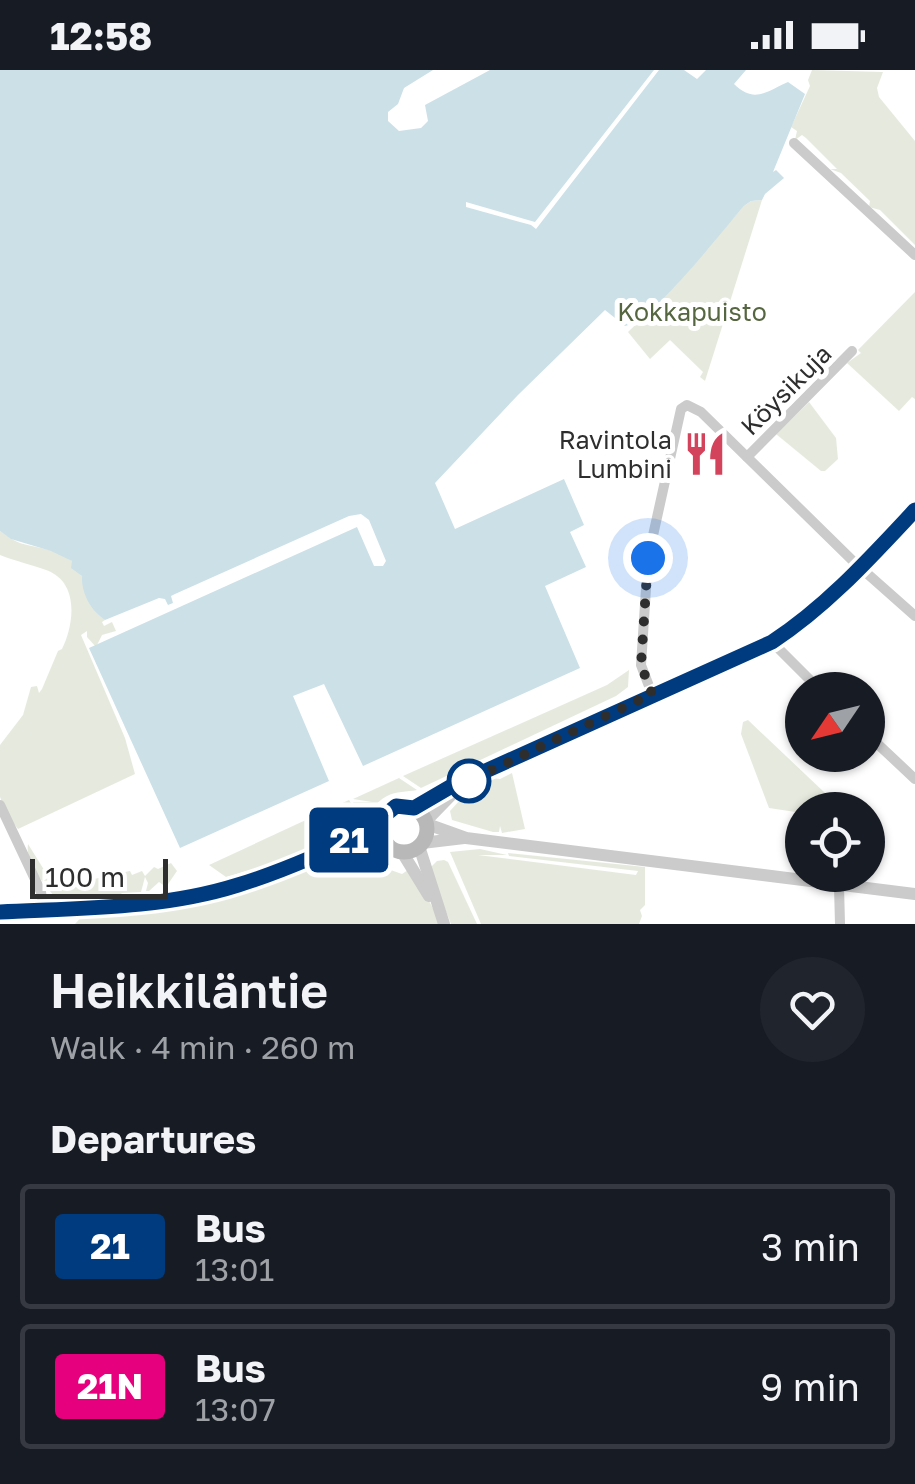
<!DOCTYPE html>
<meta charset="utf-8">
<style>
body{margin:0;font-family:"Golos Text",sans-serif;background:#20242c;color:#f1f3f6;height:100vh;display:flex;flex-direction:column;font-size:38px;white-space:nowrap}
*{box-sizing:border-box;margin:0}
p{font-size:32px;color:#9ea1a6}
.icon{flex:none;width:55px;height:55px;fill:none;stroke:currentColor;stroke-width:2;stroke-linecap:round;stroke-linejoin:round}
.map{position:relative;height:854px;overflow:hidden}
.drawer{display:flex;flex-direction:column;background:#171b24;flex:1}
.drawer>*{flex:none}
.badge{padding:0 20px;border-radius:8px;font-size:35px;line-height:65px}
.needle{width:65px;rotate:235deg}
.tools{position:absolute;left:785px;top:602px;display:grid;gap:20px}
.tools a{display:grid;place-items:center;width:100px;height:100px;border-radius:50%;background:#171b24;box-shadow:0 2px 8px #0004;font-size:50px}
.scale{position:absolute;left:30px;bottom:25px;width:138px;box-sizing:border-box;padding-left:10px;border:5px solid #2e2e2e;border-top:0;font-size:28px;line-height:35px;white-space:nowrap;color:#2e2e2e;-webkit-text-stroke:8px #fff;paint-order:stroke}
.you{position:absolute;width:50px;height:50px;margin:-25px;border:8px solid #fff;border-radius:50%;background:#1a73e8;box-shadow:0 0 0 15px #1a73e833}
.map>.badge{position:absolute;translate:-50% -50%;box-shadow:0 0 0 5px #fff}
h2{padding:0 50px;font-size:38px;line-height:90px}
.round{display:grid;place-items:center;flex:none;width:105px;height:105px;border-radius:52px;background:#20242c}
.head{display:flex;align-items:center;justify-content:space-between;height:170px;padding:0 50px}
h1{font-size:48px;font-weight:600;line-height:75px}
ul{padding:0;list-style:none}
li{display:flex;align-items:center;gap:30px;height:125px;margin:0 20px 15px;padding:0 30px;border:5px solid #363941;border-radius:10px}
li div{flex:1}
li b{display:block;font-size:38px}
li em{font-style:normal}
li .badge{min-width:110px;font-weight:700;text-align:center}
.status{display:flex;justify-content:space-between;align-items:center;height:70px;padding:0 50px;background:#171b24;direction:ltr}
.status svg{height:28px;fill:currentColor}
.map>svg:first-child{display:block}
.green{fill:#e6eade}
.water{fill:#cce0e8}
.pier{fill:#fff}
.lines{fill:none;stroke-linecap:round;stroke-linejoin:round}
.minor{stroke:#cbcbcb;stroke-width:10}
.tertiary{stroke:#cbcbcb;stroke-width:12}
.secondary{stroke:#b8b8b8;stroke-width:15}
.line-casing{stroke:#fff;stroke-width:22}
.line{stroke:#003b80;stroke-width:15}
.walk{stroke:#2e2e2e;stroke-width:10;stroke-dasharray:0 18}
.stop-dot{fill:#fff;stroke:#003b80;stroke-width:5}
.labels{text-anchor:middle;stroke-width:10;stroke-linejoin:round;paint-order:stroke}
.park-label{font-size:25px;fill:#566640;stroke:#fff}
.street-label{font-size:25px;fill:#2e2e2e;stroke:#fff}
.poi-label{font-size:25px;fill:#2e2e2e;stroke:#fff;text-anchor:end}
</style>
<div class="status"><b>12:58</b><svg viewBox="0 0 49 12"><path d="M0 12V9h3v3zM5 12V6h3v6zM10 12V3h3v9zM15 12V0h3v12zM26 1h20v11H26zM47 4h2v5h-2z"/></svg></div>
<div class="map">
<svg width="915" height="854" viewBox="0 0 915 854">
<rect width="100%" height="100%" fill="#fff"/>
<g class="green">
<path d="M812,0L883,2L877,18L879,27L915,71V175L880,140L869,137L870,131L841,103L830,99H837L806,68L802,65L795,70L797,61L791,57L810,16L808,10Z"/>
<path d="M762,130L705,311L700,307L703,302L670,270L650,289L628,262L653,238L744,136L751,131Z"/>
<path d="M915,222V329L912,327L899,341L847,293L861,283L858,280Z"/>
<path d="M809,332L836,368L838,389L825,401H821L776,364Z"/>
<path d="M0,461C7,465 12,470 20,473C36,478 59,479 72,491C90,507 81,533 105,550L102,552L104,556L112,552L116,561L102,565L96,577L87,567V561L81,565L125,668L135,704L18,759L7,745L0,727V675L23,645L31,617L37,616L39,623L42,619L58,581L62,579C74,555 80,512 46,500C33,495 15,491 0,485Z"/>
<path d="M629,600L628,617L616,626L421,718L403,706L607,615Z"/>
<path d="M748,650L843,740H802V743L769,738L741,664L743,652Z"/>
<path d="M512,703L525,759L502,763L500,756L499,762H493L452,750L450,741L460,730L490,715L492,708L500,709Z"/>
<path d="M399,708L417,720C407,722 396,721 387,726C374,732 369,747 356,755C318,779 269,795 226,807L209,795L349,730L357,742L353,732H372L353,729Z"/>
<path d="M28,774L46,803L55,802L59,813C89,811 105,807 130,801L132,805L142,801L145,806L154,797L158,799L171,793L177,801L166,817L159,812L149,821H146L148,813L145,807L141,822L122,823L118,827L105,824L54,826C44,813 25,794 28,774Z"/>
<path d="M480,779L507,785H478L636,805L638,801L509,786L508,783L645,797V835L640,840L642,846L639,854H481L450,782Z"/>
<path d="M364,783L365,791L402,804L408,800C422,819 432,833 440,854H75L84,844L104,846L107,842L174,835L179,838L211,832L215,827L221,830L280,810L284,806H292L305,797L307,799L345,784Z"/>
<path d="M444,790L448,792L477,854H451L429,799L437,791Z"/>
</g>
<path class="water" d="M0,0H433L404,18L398,34L388,42V51L399,61L421,58L428,51L425,35L490,0H684L697,9L706,0H746L734,14C754,33 764,23 788,12L805,24L773,102L776,100L784,108L765,124L762,130L751,131L744,136C722,161 653,251 625,256L605,240L518,325L435,413L455,459L564,409L584,455L570,462L586,497L545,516L580,598L363,696L324,614L293,626L329,711L180,778L89,578L357,457L374,496H383L386,491L369,450L361,444L349,446L175,524L171,526L173,533L168,535L165,529L159,528L105,550C91,541 81,523 82,506L71,498L72,491L51,481L11,469L0,461Z"/>
<path class="pier" d="M654,0H659L536,159L531,155L466,137V132L535,152Z"/>
<g class="lines">
<g class="minor">
<path d="M794,73L915,185"/>
<path d="M747,387L852,281"/>
<path d="M772,572L820,620"/>
<path d="M652,624L641,595L648,488L681,339L687,335L701,342L853,491L915,546"/>
<path d="M868,665L915,709"/>
<path d="M0,735L41,822L44,840"/>
<path d="M839,816L840,854"/>
</g>
<g class="tertiary">
<path d="M414,738L450,717L772,572C827,536 870,487 915,440"/>
<path d="M426,751L458,718"/>
<path d="M427,754L466,768L915,824"/>
<path d="M422,773L464,768"/>
<path d="M419,776L444,854"/>
<path d="M402,782L429,826"/>
</g>
<g class="secondary">
<circle cx="404" cy="759" r="23"/>
<path d="M339,782L388,775"/>
<path d="M0,842C79,839 162,839 238,815C287,800 334,778 381,756"/>
</g>
</g>
<g class="lines">
<g class="line-casing">
<path id="line" d="M0,842C79,838 162,839 238,815C287,800 334,778 380,756L384,746L396,736L414,738L450,717L772,572C827,536 871,487 915,440"/>
</g>
<use href="#line" class="line"/>
<path class="walk" d="M469,711L464,713L652,624L641,595L648,488"/>
</g>
<defs>
<g id="restaurant-bare" transform="scale(3.45)"><path d="M-5-6h1v4h1v-4h1v4h1v-4h1v5L-1.5 .5V6h-2V.5L-5-1ZM5-6V6H3V1.5H1.5Q1.5-4 5-6Z" fill="#d3435c" stroke="#fff" stroke-width="2.5" paint-order="stroke"/></g>
</defs>
<g fill-rule="evenodd">
<use href="#restaurant-bare" x="705" y="384"/>
</g>
<circle class="stop-dot" cx="469" cy="711" r="20"/>
<g class="labels">
<g class="park-label">
<text x="692" y="251">Kokkapuisto</text>
</g>
<g class="street-label">
<text transform="translate(786 320) rotate(-45)" y="9">Köysikuja</text>
</g>
<g class="poi-label">
<text x="672" y="379">Ravintola<tspan x="672" dy="29">Lumbini</tspan></text>
</g>
</g>
</svg>
<div class="tools">
<a><svg class="needle" viewBox="-14 -14 28 28"><path d="M0-13l5 13h-10z" fill="#e53935"/><path d="M0 13l5-13h-10z" fill="#9ea1a6"/></svg></a>
<a><svg class="icon" aria-label="locate" viewBox="0 0 24 24"><circle cx="12" cy="12" r="6"/><path d="M12 2v4M12 18v4M2 12h4M18 12h4"/></svg></a>
</div>
<div class="scale">100 m</div>
<div class="you" style="left:648px;top:488px"></div>
<b class="badge" style="left:349px;top:770px;background:#003b80;color:#fff">21</b>
</div>
<section class="drawer">
<div class="head"><div><h1>Heikkiläntie</h1><p>Walk · 4 min · 260 m</p></div><a class="round"><svg class="icon" aria-label="heart" viewBox="0 0 24 24"><path d="M12 20l-8-8c-3-5 5-10 8-4 3-6 11-1 8 4z"/></svg></a></div>
<h2>Departures</h2>
<ul>
<li><span class="badge" style="background:#003b80;color:#fff">21</span><div><b>Bus</b><p>13:01</p></div><em>3 min</em></li>
<li><span class="badge" style="background:#e6007e;color:#fff">21N</span><div><b>Bus</b><p>13:07</p></div><em>9 min</em></li>
</ul>
</section>
